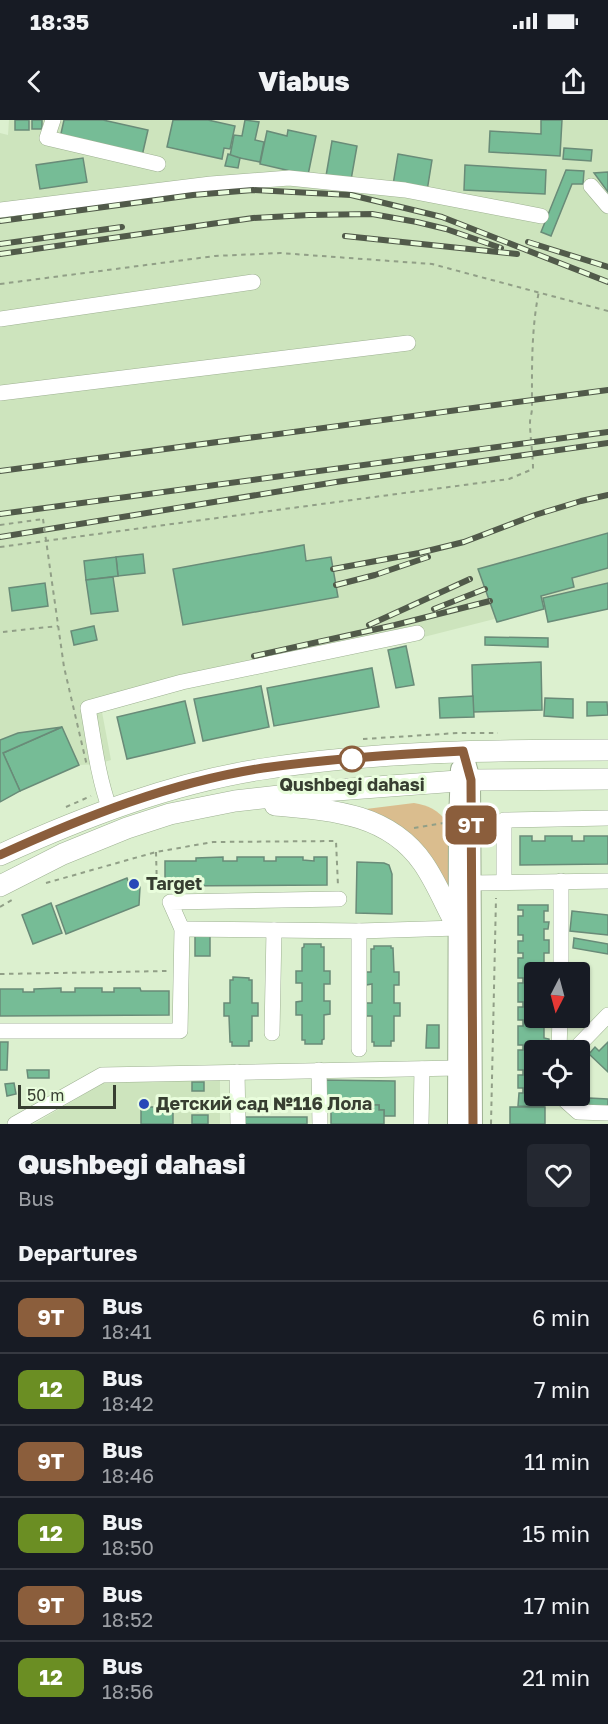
<!DOCTYPE html>
<meta charset="utf-8">
<style>
body{margin:0;font-family:"Golos Text",sans-serif;background:#242831;color:#f1f3f6;height:100vh;display:flex;flex-direction:column;font-size:22px;white-space:nowrap}
*{box-sizing:border-box;margin:0}
p{font-size:20px;color:#9ea1a6}
.icon{flex:none;width:33px;height:33px;fill:none;stroke:currentColor;stroke-width:2;stroke-linecap:round;stroke-linejoin:round}
.map{position:relative;height:1004px;overflow:hidden}
.sheet{display:flex;flex-direction:column;background:#171b24;flex:1}
.sheet>*{flex:none}
.badge{padding:0 12px;border-radius:9px;font-size:21px;line-height:39px}
.needle{width:39px;rotate:186deg}
.fabs{position:absolute;left:524px;top:842px;display:grid;gap:12px}
.fabs a{display:grid;place-items:center;width:66px;height:66px;border-radius:6px;background:#171b24;box-shadow:0 2px 4px #0004;font-size:30px}
.scale{position:absolute;left:18px;bottom:15px;width:98px;box-sizing:border-box;padding-left:6px;border:3px solid #373e31;border-top:0;font-size:16px;line-height:21px;white-space:nowrap;color:#373e31;-webkit-text-stroke:4px #e9fddc;paint-order:stroke}
.map>.badge{position:absolute;translate:-50% -50%;box-shadow:0 0 0 3px #fff}
h2{padding:0 18px;font-size:22px;line-height:54px}
.round{display:grid;place-items:center;flex:none;width:63px;height:63px;border-radius:6px;background:#242831}
.summary{display:flex;align-items:center;justify-content:space-between;height:102px;padding:0 18px}
h1{font-size:28px;font-weight:800;line-height:45px}
ul{padding:0;list-style:none}
li{display:flex;align-items:center;gap:18px;height:72px;padding:0 18px;border-top:2px solid #363941}
li div{flex:1}
li b{display:block;font-size:22px}
li em{font-style:normal}
li .badge{min-width:66px;font-weight:700;text-align:center}
.status{display:flex;justify-content:space-between;align-items:center;height:42px;padding:0 30px;background:#171b24;direction:ltr}
.status svg{height:16px;fill:currentColor}
header{display:flex;justify-content:space-between;align-items:center;height:78px;padding:0 18px;background:#171b24;font-size:27px;font-weight:800}
.map>svg:first-child{display:block}
.built{fill:#cde4bd}
.green{fill:#dabd8e}
.building{fill:#76bc96;stroke:#698b78;stroke-width:1.5}
.lines{fill:none;stroke-linecap:round;stroke-linejoin:round}
.minor-casing{stroke:#9eb192;stroke-width:16}
.major-casing{stroke:#9eb192;stroke-width:20}
.highway-casing{stroke:#9eb192;stroke-width:22}
.path{stroke:#919f87;stroke-width:2;stroke-dasharray:4.5 4.5;stroke-linecap:butt}
.minor{stroke:#fff;stroke-width:15}
.major{stroke:#fff;stroke-width:18}
.highway{stroke:#fff;stroke-width:21}
.rail-casing{stroke:#515a4a;stroke-width:6}
.rail{stroke:#e9fddc;stroke-width:4;stroke-dasharray:11;stroke-linecap:butt}
.path-bridge{stroke:#919f87;stroke-width:2;stroke-dasharray:4.5 4.5;stroke-linecap:butt}
.line-casing{stroke:#fff;stroke-width:14}
.line{stroke:#8b5e3c;stroke-width:9}
.stop-dot{fill:#fff;stroke:#8b5e3c;stroke-width:3}
.poi-dot{fill:#2848b8;stroke:#e9fddc;stroke-width:2}
.labels{text-anchor:middle;stroke-width:6;stroke-linejoin:round;paint-order:stroke}
.stop-label{font-size:18px;font-weight:bold;fill:#373e31;stroke:#e9fddc}
.poi-label{font-size:18px;font-weight:bold;fill:#373e31;stroke:#e9fddc;text-anchor:start}
</style>
<div class="status"><b>18:35</b><svg viewBox="0 0 49 12"><path d="M0 12V9h3v3zM5 12V6h3v6zM10 12V3h3v9zM15 12V0h3v12zM26 1h20v11H26zM47 4h2v5h-2z"/></svg></div>
<header><svg class="icon" aria-label="back" viewBox="0 0 24 24"><path d="M15 5l-7 7 7 7"/></svg>Viabus<svg class="icon" aria-label="share" viewBox="0 0 24 24"><path d="M12 15V3M7 8l5-5 5 5M5 13v7h14v-7"/></svg></header>
<div class="map">
<svg width="608" height="1004" viewBox="0 0 608 1004">
<rect width="100%" height="100%" fill="#dcf0cf"/>
<g class="built">
<path d="M9,0H608V470L373,530L243,553L102,592L111,640L97,644L79,645L62,607L18,613L0,620V13L8,15Z"/>
<path d="M220,959V1004H34L103,963Z"/>
</g>
<path class="green" d="M414,683C428,685 438,690 447,702L450,772L350,691Z"/>
<g class="building">
<rect x="15" y="0" width="14" height="10"/>
<rect x="32" y="0" width="10" height="9"/>
<path d="M64,0H103L148,10L142,36L60,18Z"/>
<path d="M173,0H208L235,6L230,29L224,28L222,39L167,27Z"/>
<path d="M245,0L259,2L255,20L264,22L260,42L230,36L234,15L242,16Z"/>
<path d="M541,0H562L560,36L489,32L490,11L541,14Z"/>
<path d="M288,10L316,16L308,55L260,44L267,11L287,16Z"/>
<path d="M332,21L357,26L351,60L326,56Z"/>
<path d="M564,28L592,30L591,41L563,39Z"/>
<path d="M228,34L240,38L238,48L225,46Z"/>
<path d="M398,34L432,40L427,71L393,65Z"/>
<path d="M83,38L87,62L40,69L36,45Z"/>
<path d="M465,45L546,50L545,74L464,70Z"/>
<path d="M566,50L584,51L583,64H572L551,116L541,112Z"/>
<path d="M608,52V72L594,53Z"/>
<path d="M608,413V448L572,458L574,467L541,476L544,489L497,502L478,449Z"/>
<path d="M304,425L306,441L331,437L338,477L183,505L173,449Z"/>
<path d="M143,434L145,453L118,456L116,437Z"/>
<path d="M116,437L118,456L86,460L84,441Z"/>
<path d="M113,457L118,491L91,494L86,460Z"/>
<path d="M45,463L48,486L12,491L9,468Z"/>
<path d="M608,463V489L548,502L543,478Z"/>
<path d="M94,506L97,520L74,525L71,511Z"/>
<path d="M485,517L548,518V527L485,525Z"/>
<path d="M406,526L414,565L396,568L388,530Z"/>
<path d="M541,542L542,590L473,592L472,545Z"/>
<path d="M372,548L379,587L274,606L267,568Z"/>
<path d="M261,566L269,607L203,621L194,579Z"/>
<path d="M473,576L474,597L440,598L439,578Z"/>
<path d="M545,578L573,579V598L544,596Z"/>
<path d="M185,581L195,623L127,639L117,597Z"/>
<path d="M587,582H607L608,595L587,596Z"/>
<path d="M62,607L79,645L20,671L3,633Z"/>
<path d="M62,607L3,633L20,671L0,682V620L18,613Z"/>
<path d="M520,716H532V721H545V716H572V721H584V716H608V744L520,745Z"/>
<path d="M223,737V741H237V737H264V741H276V737H303V740L314,741V737H327V765L165,766V741H196V738Z"/>
<path d="M357,742L384,743L389,745L392,754V794L356,793Z"/>
<path d="M127,758L131,769L140,767L139,785L66,814L56,786Z"/>
<path d="M51,783L62,813L33,824L22,795Z"/>
<path d="M518,785H548V791H544V802H549L548,809H544V820H549V833H544V851L548,852H534V897H549V900H544V918L549,919V926H544V930H534V975H544V987L518,986L519,973H523V968H518V955H523V950H518V930H523V925H518V906H523V900H518V887H523V882H518V863H523V858H518V838H523V833H518V821H523V815H518V796H523V790H518Z"/>
<path d="M572,791L608,795V815L570,811Z"/>
<rect x="195" y="816" width="15" height="20"/>
<path d="M574,818L608,824V834L573,828Z"/>
<path d="M304,824H321V827H324V851H330V864H324V881H330V894L324,895V919L322,920V924H305V920H302V895H296V882L302,881V863H296V851H302V828L304,827Z"/>
<path d="M374,826H391V828H393L394,852H399V865H394V883H400V896H394V921H391V926H374V922H372V896H366V883H372V864L366,865V852H371V829H374Z"/>
<path d="M233,857L249,858V860H252V883H258V896H252V921H249V926H232V922H230L229,896H224V883H230V860H233Z"/>
<path d="M61,868V872H75V868H102V872H114V868H140L141,871H169V895L0,896V869H23V872H34V869Z"/>
<path d="M427,905H439V928H426Z"/>
<path d="M0,922H8L7,950H0Z"/>
<path d="M608,922V952L589,934L595,927L599,931Z"/>
<path d="M27,950H49V958H28Z"/>
<path d="M322,960L395,961V996H384V990H379V985H369L370,979L355,978V981H322Z"/>
<rect x="192" y="962" width="12" height="9"/>
<path d="M14,963L16,974L7,976L5,964Z"/>
<path d="M355,978L370,979L369,985H379V990H384V1004H331V981H355Z"/>
<path d="M589,978L608,979V989H589Z"/>
<rect x="141" y="987" width="32" height="17"/>
<rect x="510" y="987" width="35" height="17"/>
<rect x="192" y="995" width="16" height="9"/>
<rect x="245" y="997" width="62" height="7"/>
</g>
<g class="lines">
<g class="minor-casing">
<g id="minor">
<path d="M53,0L47,18L158,44"/>
<path d="M591,66L608,86"/>
<path d="M0,90L211,64L289,58L405,70L541,96"/>
<path d="M0,199L253,162"/>
<path d="M0,273L408,223"/>
<path d="M110,690C98,657 94,622 88,588L182,562L417,513"/>
<path d="M504,762V700L608,698"/>
<path d="M472,763L608,761"/>
<path d="M182,809L359,811L458,808"/>
<path d="M359,811V929"/>
<path d="M561,852V761"/>
<path d="M0,911H180L182,809L170,782L339,779"/>
<path d="M272,913L274,810"/>
<path d="M559,930L560,897"/>
<path d="M574,930L608,895"/>
<path d="M319,950L320,1004"/>
<path d="M237,952L238,1004"/>
<path d="M559,975L578,992L608,993"/>
<path d="M15,1004L102,955L457,948"/>
<path d="M421,1004L422,949"/>
</g>
</g>
<g class="major-casing">
<g id="major">
<path d="M463,631L471,660L473,1004"/>
<path d="M457,1004L458,702L460,649"/>
</g>
</g>
<g class="highway-casing">
<g id="highway">
<path d="M275,685C331,690 388,693 423,743C437,763 446,787 458,808"/>
<path d="M0,735C83,697 172,663 263,649C377,631 493,630 608,630"/>
<path d="M0,766L63,734L127,708L170,694L235,681L323,671L471,660L608,659"/>
</g>
</g>
<g class="path">
<path d="M0,164L215,136L280,133L432,144L608,191"/>
<path d="M0,405L43,399"/>
<path d="M0,427L509,359L533,349C533,333 530,318 530,302C530,298 532,293 532,288C532,249 531,210 539,171"/>
<path d="M3,512L58,506"/>
<path d="M363,619L458,613H498"/>
<path d="M66,687L91,676"/>
<path d="M414,708L444,703"/>
<path d="M156,732L157,769L161,773"/>
<path d="M46,763L156,732L213,722L336,721L338,766"/>
<path d="M0,787L12,780"/>
<path d="M0,854L168,851"/>
<path d="M491,1004L496,778"/>
</g>
<use href="#minor" class="minor"/>
<use href="#major" class="major"/>
<use href="#highway" class="highway"/>
<g class="rail-casing">
<g id="rail">
<path d="M0,101L193,75L253,70L351,75L442,97L608,162"/>
<path d="M345,116L517,134"/>
<path d="M528,122L608,147"/>
<path d="M0,124L122,107"/>
<path d="M0,134L253,98L309,95L372,94L417,102L446,109L501,128"/>
<path d="M0,351L608,270"/>
<path d="M0,394L608,312"/>
<path d="M0,417L336,362L608,323"/>
<path d="M333,449L419,433L464,422L535,395L581,381L608,375"/>
<path d="M336,465L375,455L428,437"/>
<path d="M434,489L485,469"/>
<path d="M369,505L470,459"/>
<path d="M254,536L395,505L490,481"/>
</g>
</g>
<use href="#rail" class="rail"/>
<path class="path-bridge" d="M43,399L64,547L87,646"/>
</g>
<g class="lines">
<g class="line-casing">
<path id="line" d="M0,735C83,697 172,662 263,648C329,639 397,634 463,631L471,660L473,1004"/>
</g>
<use href="#line" class="line"/>
</g>
<circle class="stop-dot" cx="352" cy="639" r="12"/>
<g class="poi-dot">
<circle cx="134" cy="764" r="6"/>
<circle cx="144" cy="984" r="6"/>
</g>
<g class="labels">
<g class="stop-label">
<text x="352" y="671">Qushbegi dahasi</text>
</g>
<g class="poi-label">
<text x="146" y="770">Target</text>
<text x="156" y="990">Детский сад №116 Лола</text>
</g>
</g>
</svg>
<div class="fabs">
<a><svg class="needle" viewBox="-14 -14 28 28"><path d="M0-13l5 13h-10z" fill="#e53935"/><path d="M0 13l5-13h-10z" fill="#9ea1a6"/></svg></a>
<a><svg class="icon" aria-label="locate" viewBox="0 0 24 24"><circle cx="12" cy="12" r="6"/><path d="M12 2v4M12 18v4M2 12h4M18 12h4"/></svg></a>
</div>
<div class="scale">50 m</div>
<b class="badge" style="left:471px;top:705px;background:#8b5e3c;color:#fff">9Т</b>
</div>
<section class="sheet">
<div class="summary"><div><h1>Qushbegi dahasi</h1><p>Bus</p></div><a class="round"><svg class="icon" aria-label="heart" viewBox="0 0 24 24"><path d="M12 20l-8-8c-3-5 5-10 8-4 3-6 11-1 8 4z"/></svg></a></div>
<h2>Departures</h2>
<ul>
<li><span class="badge" style="background:#8b5e3c;color:#fff">9Т</span><div><b>Bus</b><p>18:41</p></div><em>6 min</em></li>
<li><span class="badge" style="background:#6b8e23;color:#fff">12</span><div><b>Bus</b><p>18:42</p></div><em>7 min</em></li>
<li><span class="badge" style="background:#8b5e3c;color:#fff">9Т</span><div><b>Bus</b><p>18:46</p></div><em>11 min</em></li>
<li><span class="badge" style="background:#6b8e23;color:#fff">12</span><div><b>Bus</b><p>18:50</p></div><em>15 min</em></li>
<li><span class="badge" style="background:#8b5e3c;color:#fff">9Т</span><div><b>Bus</b><p>18:52</p></div><em>17 min</em></li>
<li><span class="badge" style="background:#6b8e23;color:#fff">12</span><div><b>Bus</b><p>18:56</p></div><em>21 min</em></li>
</ul>
</section>
